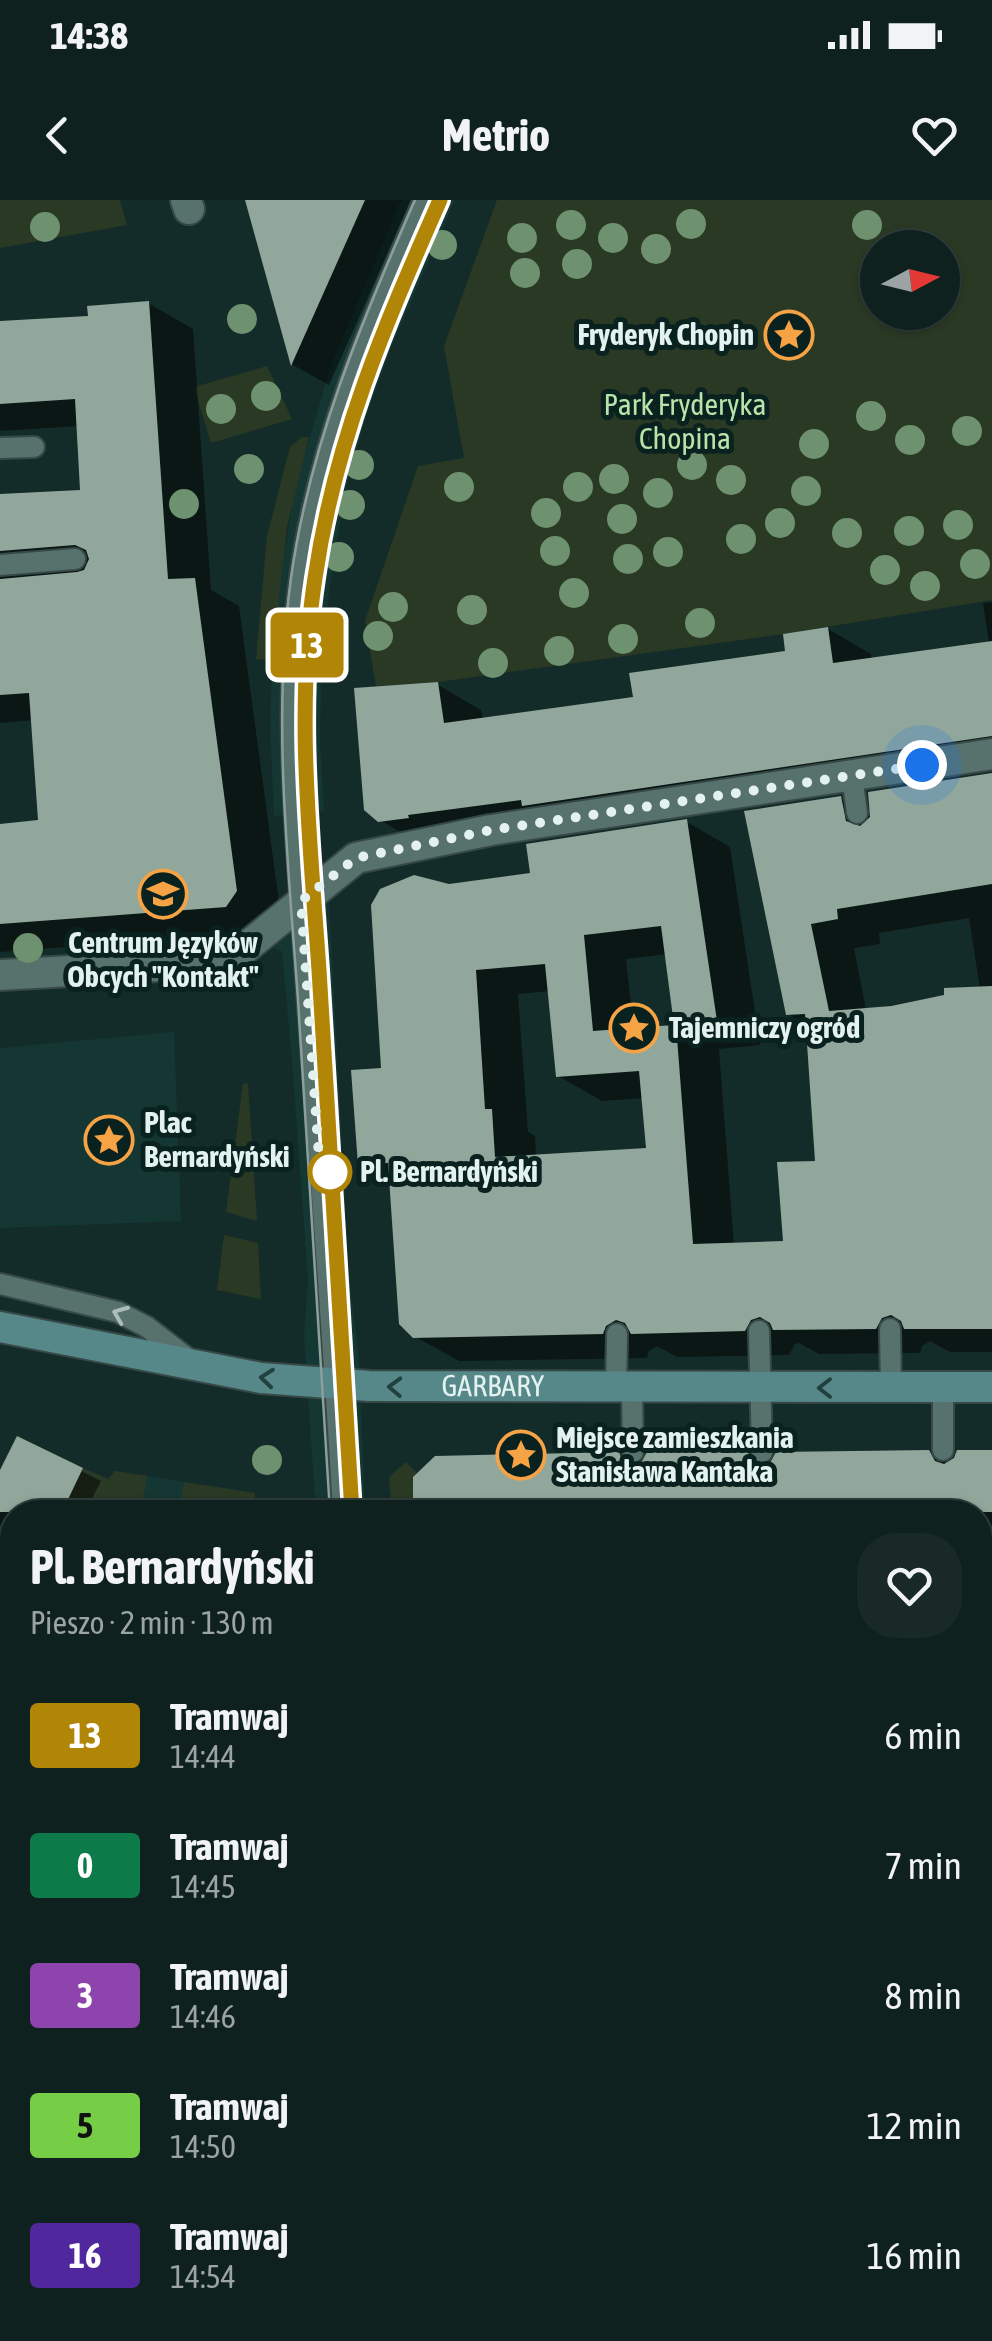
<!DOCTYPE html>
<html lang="pl">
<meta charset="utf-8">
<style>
body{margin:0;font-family:"Asap Condensed",sans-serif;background:#182928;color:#f1f3f6;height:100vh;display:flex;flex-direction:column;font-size:38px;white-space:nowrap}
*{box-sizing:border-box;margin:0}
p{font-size:32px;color:#9ba3a4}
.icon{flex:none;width:55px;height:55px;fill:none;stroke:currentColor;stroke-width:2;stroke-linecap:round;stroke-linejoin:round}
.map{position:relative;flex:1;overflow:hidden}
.sheet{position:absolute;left:0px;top:1300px;width:992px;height:842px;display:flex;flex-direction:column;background:#0f211f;border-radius:40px 40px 0 0;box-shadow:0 2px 8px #0004,0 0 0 2px #2f3e3d}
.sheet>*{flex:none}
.badge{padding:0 20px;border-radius:8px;font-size:35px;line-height:65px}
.needle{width:65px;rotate:83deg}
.buttons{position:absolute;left:860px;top:30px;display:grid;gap:20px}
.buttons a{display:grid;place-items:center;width:100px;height:100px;border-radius:50%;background:#0f211f;box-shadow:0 2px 8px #0004,0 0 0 2px #2f3e3d;font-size:50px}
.you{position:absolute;width:50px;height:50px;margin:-25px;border:8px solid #fff;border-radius:50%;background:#1a73e8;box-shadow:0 0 0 15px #1a73e833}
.map>.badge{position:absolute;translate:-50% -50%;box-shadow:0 0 0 5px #fff}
.round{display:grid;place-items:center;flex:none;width:105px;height:105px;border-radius:40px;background:#182928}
.overview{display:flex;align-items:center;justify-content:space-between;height:170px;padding:0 30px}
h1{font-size:48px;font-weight:700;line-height:75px}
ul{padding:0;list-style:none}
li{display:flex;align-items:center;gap:30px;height:130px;padding:0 30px}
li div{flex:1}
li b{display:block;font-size:38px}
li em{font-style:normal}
li .badge{min-width:110px;font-weight:700;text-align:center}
.status{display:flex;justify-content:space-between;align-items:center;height:70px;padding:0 50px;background:#0f211f;direction:ltr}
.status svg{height:28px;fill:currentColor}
header{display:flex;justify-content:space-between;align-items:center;height:130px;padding:0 30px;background:#0f211f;font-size:45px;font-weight:700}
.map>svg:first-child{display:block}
.built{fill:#143733}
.green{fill:#2a3924;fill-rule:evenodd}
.shadow{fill:#0007;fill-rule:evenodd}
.building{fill:#91a79b;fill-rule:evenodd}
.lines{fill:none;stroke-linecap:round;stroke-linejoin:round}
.lane-casing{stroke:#364947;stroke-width:24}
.street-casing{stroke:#364947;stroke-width:34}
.secondary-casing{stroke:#364947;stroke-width:34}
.lane{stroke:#57716d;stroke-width:20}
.street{stroke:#57716d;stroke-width:30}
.secondary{stroke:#56888a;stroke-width:30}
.tram{stroke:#8c9f9c;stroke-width:2.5}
.tree{fill:#6e916f}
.oneway{stroke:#abbebb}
.oneway2{stroke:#21413f}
.line-casing{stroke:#fff;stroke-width:22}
.line{stroke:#b18506;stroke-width:15}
.walk{stroke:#e3f1ef;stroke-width:10;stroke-dasharray:0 18}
.stop-dot{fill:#fff;stroke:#b18506;stroke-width:5}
.labels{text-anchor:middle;stroke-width:10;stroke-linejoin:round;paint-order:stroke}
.poi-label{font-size:30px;font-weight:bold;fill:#e3f1ef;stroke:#0a221f;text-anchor:start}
.park-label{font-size:30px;fill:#b8e4a9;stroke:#0a221f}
.stop-label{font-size:30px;font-weight:bold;fill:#e3f1ef;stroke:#0a221f;text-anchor:start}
.street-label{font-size:30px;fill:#e3f1ef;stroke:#0a221f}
</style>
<div class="status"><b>14:38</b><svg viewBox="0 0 49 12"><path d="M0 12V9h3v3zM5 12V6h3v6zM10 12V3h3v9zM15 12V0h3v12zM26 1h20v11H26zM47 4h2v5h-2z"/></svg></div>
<header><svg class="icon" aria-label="back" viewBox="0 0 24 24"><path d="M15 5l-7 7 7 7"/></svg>Metrio<svg class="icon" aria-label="heart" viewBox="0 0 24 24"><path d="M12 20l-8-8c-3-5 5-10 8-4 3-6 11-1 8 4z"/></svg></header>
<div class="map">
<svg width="992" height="2141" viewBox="0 0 992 2141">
<rect width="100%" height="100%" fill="#142c29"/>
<g class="built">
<path d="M401,0H455L390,150L366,216L345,290L325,419L321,479L320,542L324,611L274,616L270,524L274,418L295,289L331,165Z"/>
<path d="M329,702L349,1078L359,1159L365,1312H316L304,1136L308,1080L292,860L282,751L273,748Z"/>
<path d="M174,832L181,1021L0,1028V848Z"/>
<path d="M83,1268L108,1279L115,1271L255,1293V1312H62Z"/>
<path d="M12,1412V2130H145L140,2141H0V1437Z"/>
</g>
<g class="green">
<path d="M0,0H120L127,25L0,48Z"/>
<path d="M497,0H992V400L783,434L438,482L376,486L365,421L418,266L464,258L444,146ZM878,48H942V112H878Z"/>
<path d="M267,166L292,219L211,243L194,187Z"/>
<path d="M302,237H309L287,327L272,460L256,459L267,336L290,247Z"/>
<path d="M246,883L248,884L257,1021L226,1012L243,884Z"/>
<path d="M224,1035L258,1043L261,1099L217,1090Z"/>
<path d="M406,1262L417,1273L413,1277V1312H392L389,1277Z"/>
<path d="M83,1268L108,1279L115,1271L147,1276L141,1312H62Z"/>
<path d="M184,1282L255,1293V1312H179Z"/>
<path d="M12,1412V1631L0,1636V1437Z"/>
<path d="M0,1821L6,1822L5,1829L12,1831V2092L0,2089Z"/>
<path d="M0,2111L12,2113V2130H99L116,2133L118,2130H157L151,2141H0Z"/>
</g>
<g class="shadow">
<path d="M248,0H411L329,185L293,165Z"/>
<path d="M148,103L193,129L211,390L239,406L281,717L271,732L0,752V626L40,623L33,520L0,523V297L83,292L79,226L0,231V124L91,118Z"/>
<path d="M992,402V566L424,646L380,620L438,485L481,510L483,520L636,499L788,453L828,429L871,454L872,460L989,443L983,403Z"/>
<path d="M992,576V1152H950L930,1141L922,1146L920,1153L819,1154L799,1143L795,1144L789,1155L677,1157L657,1146L649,1151L647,1158L459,1161L414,1136L392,981L360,963L383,870L449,687L533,675L687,622L730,647L760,845L719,849L734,1045L786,1044L818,964L809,826L788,814L840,598L872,617ZM969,718L980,789L866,810L854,748L880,744L879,733ZM667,754L677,827L634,831L626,759ZM550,791L558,876L602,901L644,898L648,951L536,957L535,936L528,932L518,794Z"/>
<path d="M18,1239L101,1281L85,1312H12V1457L0,1482V1275Z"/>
<path d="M992,1252V1538L980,1539V1312H415L416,1278L619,1255L639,1266L748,1254L768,1266L929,1253L948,1264Z"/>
<path d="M980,1617L992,1688V2007L980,2015Z"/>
<path d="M0,1688L12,1691V1855L0,1926Z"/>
<path d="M328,2130H821L805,2141H330Z"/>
</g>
<g class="building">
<path d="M245,0H365L291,166Z"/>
<path d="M149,101L168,379L195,378L237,691L226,707L0,724V624L38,620L29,493L0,495V379L77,372L84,370L89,359L86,350L75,345L0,351V294L80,290L75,199L0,204V121L88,116L87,106Z"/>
<path d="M828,427L833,463L992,441V536L522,606L521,600L408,615L409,618L378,622L364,610L354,488L438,482L444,523L633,497L629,473L785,451L783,434Z"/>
<path d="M992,573V684L837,709L838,719L811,724L829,811L891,806L944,795V788L992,786V1129H904L901,1121L891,1115L882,1118L876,1129L773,1130L770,1123L760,1117L751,1120L745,1131L631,1134L625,1123L616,1120L606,1126L603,1134L413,1138L399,1124L388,963L358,965L351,870L381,868L371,705L380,689L414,675L449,684L530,673L526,644L687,619L717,821L676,825L693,1044L783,1041L777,962L815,961L805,814L786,815L744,611L841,596L846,621L860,626L870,617L868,592ZM661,726L674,825L593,831L584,735ZM545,764L556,877L639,871L646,948L495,957L492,909H485L476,770Z"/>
<path d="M17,1236L83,1268L62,1312H0V1270Z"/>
<path d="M929,1250L935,1261L944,1264L954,1258L957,1250H992V1312H413V1277L435,1256L619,1252L622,1260L632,1266L641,1263L647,1252H748L751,1260L761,1266L770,1263L776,1252Z"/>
</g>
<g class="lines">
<g class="lane-casing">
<g id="lane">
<path d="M0,248L34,247"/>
<path d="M0,365L75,359"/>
<path d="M852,576L857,613"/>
<path d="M0,1084L118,1112L147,1127L191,1161"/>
<path d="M890,1129L891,1187"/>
<path d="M759,1131L762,1252"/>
<path d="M943,1187V1250"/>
<path d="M616,1189L617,1134"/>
<path d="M632,1189L633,1252"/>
<path d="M343,1312C333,1134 319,956 306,778C297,645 282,511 300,378C318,244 370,123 424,0"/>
<path d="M980,2029L992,2046"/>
<path d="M795,2130L803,2141"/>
<path d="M265,2141L270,2130"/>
</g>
</g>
<g class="street-casing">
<g id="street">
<path d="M186,0L189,9"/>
<path d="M0,775L228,762L356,658L491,630L992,554"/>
</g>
</g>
<g class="secondary-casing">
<g id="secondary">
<path id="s1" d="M0,1127L261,1178L369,1186L992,1187"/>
<path d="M980,2077L992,2068"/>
<path d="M892,2141L907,2130"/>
</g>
</g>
<use href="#lane" class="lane"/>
<use href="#street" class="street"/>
<use href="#secondary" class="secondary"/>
<g class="tram">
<path d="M330,1312C318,1142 309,971 298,800C288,661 272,518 291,378C310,244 361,123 415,0"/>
<path d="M352,1312C343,1132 329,951 319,770C311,640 295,508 314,378C335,242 385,125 440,0"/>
<path d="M250,2141L255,2130"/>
<path d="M276,2141L280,2130"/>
</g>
</g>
<g class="tree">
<circle cx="691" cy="24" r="15"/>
<circle cx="571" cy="25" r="15"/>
<circle cx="867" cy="25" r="15"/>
<circle cx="45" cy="27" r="15"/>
<circle cx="522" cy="38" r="15"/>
<circle cx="613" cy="38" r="15"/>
<circle cx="442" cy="45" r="15"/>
<circle cx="656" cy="49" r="15"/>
<circle cx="577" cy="64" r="15"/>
<circle cx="525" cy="73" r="15"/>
<circle cx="242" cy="119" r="15"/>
<circle cx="266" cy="196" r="15"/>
<circle cx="221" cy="209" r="15"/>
<circle cx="871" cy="216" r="15"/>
<circle cx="967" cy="231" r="15"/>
<circle cx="910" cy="240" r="15"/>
<circle cx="814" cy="244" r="15"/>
<circle cx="359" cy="265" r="15"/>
<circle cx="692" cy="265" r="15"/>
<circle cx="249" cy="269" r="15"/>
<circle cx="614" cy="279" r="15"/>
<circle cx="731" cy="280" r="15"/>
<circle cx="459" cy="287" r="15"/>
<circle cx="578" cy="287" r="15"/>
<circle cx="806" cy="291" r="15"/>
<circle cx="658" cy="293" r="15"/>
<circle cx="184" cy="304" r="15"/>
<circle cx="350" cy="305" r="15"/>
<circle cx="546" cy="313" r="15"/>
<circle cx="622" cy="319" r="15"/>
<circle cx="780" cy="323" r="15"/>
<circle cx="958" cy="325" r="15"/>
<circle cx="909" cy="331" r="15"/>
<circle cx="847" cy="333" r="15"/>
<circle cx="741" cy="339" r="15"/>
<circle cx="555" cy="351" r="15"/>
<circle cx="668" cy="352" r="15"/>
<circle cx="339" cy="357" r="15"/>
<circle cx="628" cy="359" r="15"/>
<circle cx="975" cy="364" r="15"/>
<circle cx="885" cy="370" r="15"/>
<circle cx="925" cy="386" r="15"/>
<circle cx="574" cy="393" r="15"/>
<circle cx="393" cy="407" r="15"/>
<circle cx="472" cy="410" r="15"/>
<circle cx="700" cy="423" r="15"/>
<circle cx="378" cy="436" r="15"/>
<circle cx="623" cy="439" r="15"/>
<circle cx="559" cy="451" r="15"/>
<circle cx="493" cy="463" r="15"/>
<circle cx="28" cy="748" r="15"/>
<circle cx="267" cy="1260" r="15"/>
</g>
<defs><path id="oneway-chevron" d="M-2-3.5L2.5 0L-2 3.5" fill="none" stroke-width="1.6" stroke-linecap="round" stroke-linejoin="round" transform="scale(2.5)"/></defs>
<use class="oneway" href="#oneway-chevron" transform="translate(120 1114) rotate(-158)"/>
<g class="oneway2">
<use href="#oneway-chevron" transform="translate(267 1178) rotate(-174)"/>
<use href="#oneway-chevron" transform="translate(395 1187) rotate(-178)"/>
<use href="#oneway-chevron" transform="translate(825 1188) rotate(180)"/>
</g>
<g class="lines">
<g class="line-casing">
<path id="line" d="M352,1312C342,1132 330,951 319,770C310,640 295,508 315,378C335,240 384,127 440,0"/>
</g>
<use href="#line" class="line"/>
<path class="walk" d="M330,972L320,973L301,701L356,658L492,630L922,565"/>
</g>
<defs>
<g id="sight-ring" transform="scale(2.5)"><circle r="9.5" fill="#0a221f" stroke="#f5a345" stroke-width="1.5"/><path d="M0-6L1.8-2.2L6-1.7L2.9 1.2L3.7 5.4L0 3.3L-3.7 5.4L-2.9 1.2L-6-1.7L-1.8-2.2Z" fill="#f5a345"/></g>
<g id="school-ring" transform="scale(2.5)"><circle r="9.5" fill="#0a221f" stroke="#f5a345" stroke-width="1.5"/><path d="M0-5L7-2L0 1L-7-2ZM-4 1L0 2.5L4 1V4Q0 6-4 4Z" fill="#f5a345"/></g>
</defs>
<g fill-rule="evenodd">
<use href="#sight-ring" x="789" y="135"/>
<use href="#school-ring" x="163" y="694"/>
<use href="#sight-ring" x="634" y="828"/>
<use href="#sight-ring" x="109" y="940"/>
<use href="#sight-ring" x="521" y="1255"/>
</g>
<circle class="stop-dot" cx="330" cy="972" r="20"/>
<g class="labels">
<g class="poi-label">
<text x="754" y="145" text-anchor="end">Fryderyk Chopin</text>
<text x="163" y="753" text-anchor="middle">Centrum Języków<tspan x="163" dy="34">Obcych "Kontakt"</tspan></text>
<text x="669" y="838">Tajemniczy ogród</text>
<text x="144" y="933">Plac<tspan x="144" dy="34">Bernardyński</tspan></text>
<text x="556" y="1248">Miejsce zamieszkania<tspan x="556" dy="34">Stanisława Kantaka</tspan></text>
</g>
<g class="park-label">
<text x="685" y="215">Park Fryderyka<tspan x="685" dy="34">Chopina</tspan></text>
</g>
<g class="stop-label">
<text x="360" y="982">Pl. Bernardyński</text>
</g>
<g class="street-label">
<text dy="10" stroke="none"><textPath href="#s1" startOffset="498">GARBARY</textPath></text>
</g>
</g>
</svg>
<div class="buttons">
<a><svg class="needle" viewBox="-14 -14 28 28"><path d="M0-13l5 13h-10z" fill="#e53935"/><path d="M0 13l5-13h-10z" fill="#9ba3a4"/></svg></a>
</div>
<div class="you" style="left:922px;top:565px"></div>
<b class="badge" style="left:307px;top:445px;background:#b18506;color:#fff">13</b>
<section class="sheet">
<div class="overview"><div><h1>Pl. Bernardyński</h1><p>Pieszo · 2 min · 130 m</p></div><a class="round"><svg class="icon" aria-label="heart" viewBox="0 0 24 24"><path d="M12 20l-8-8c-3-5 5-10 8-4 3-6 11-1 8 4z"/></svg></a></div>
<ul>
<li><span class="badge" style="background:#b18506;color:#fff">13</span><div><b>Tramwaj</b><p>14:44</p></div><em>6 min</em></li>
<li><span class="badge" style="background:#0d7b49;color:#fff">0</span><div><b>Tramwaj</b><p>14:45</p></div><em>7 min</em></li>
<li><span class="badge" style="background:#8e44ad;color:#fff">3</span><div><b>Tramwaj</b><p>14:46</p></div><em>8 min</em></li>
<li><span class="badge" style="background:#76ce47;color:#111">5</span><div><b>Tramwaj</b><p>14:50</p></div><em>12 min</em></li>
<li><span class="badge" style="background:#51279e;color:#fff">16</span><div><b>Tramwaj</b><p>14:54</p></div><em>16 min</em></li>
</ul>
</section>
</div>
